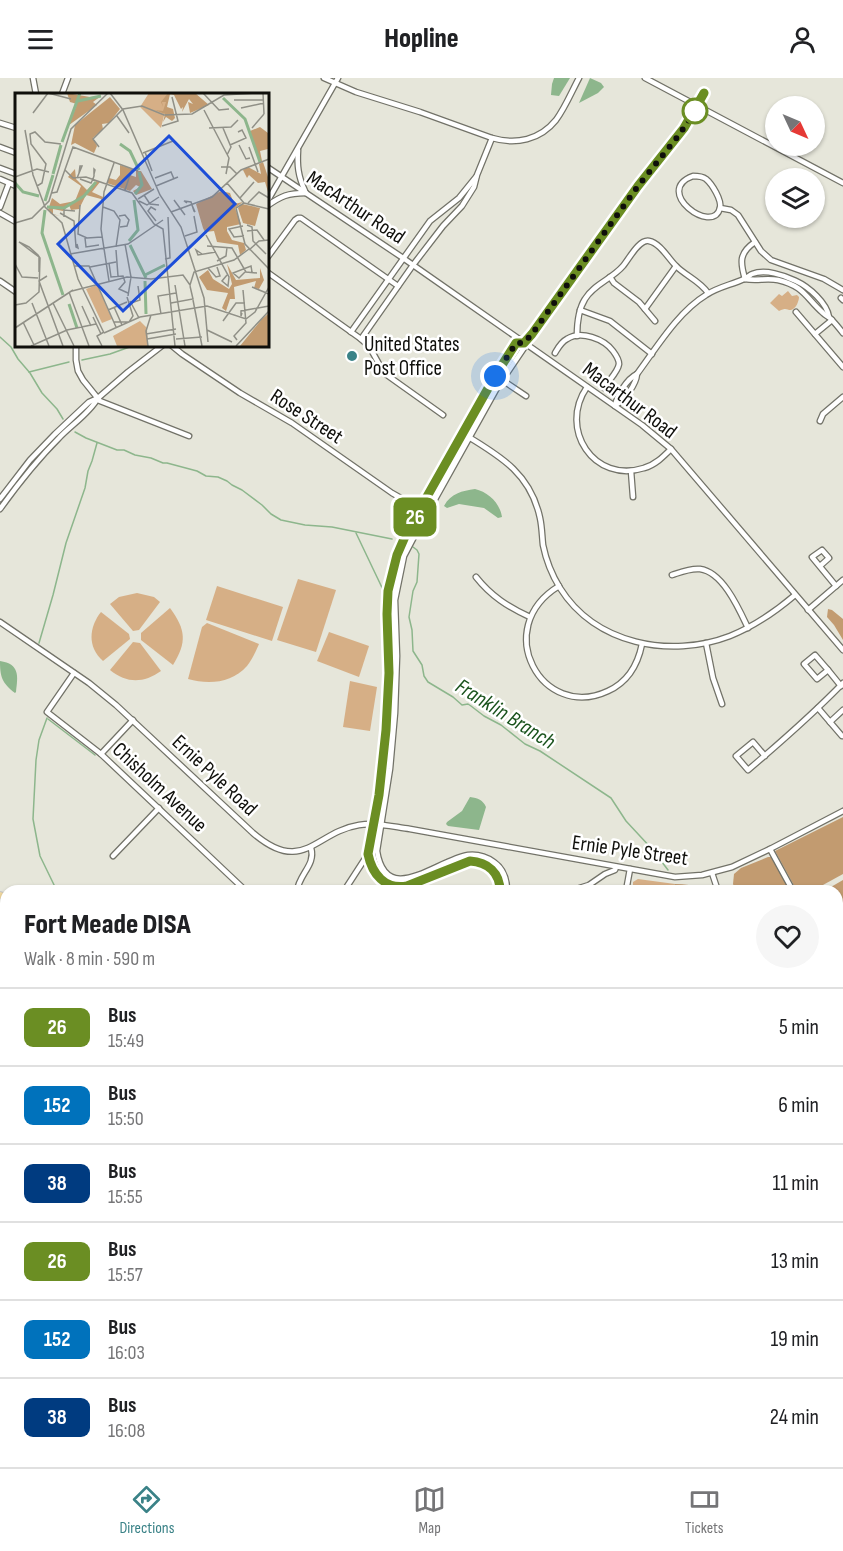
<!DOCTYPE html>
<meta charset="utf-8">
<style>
body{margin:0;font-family:"Sofia Sans Condensed",sans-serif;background:#f6f6f6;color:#202124;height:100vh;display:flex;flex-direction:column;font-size:22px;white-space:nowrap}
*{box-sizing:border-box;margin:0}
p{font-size:20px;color:#757577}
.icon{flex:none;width:33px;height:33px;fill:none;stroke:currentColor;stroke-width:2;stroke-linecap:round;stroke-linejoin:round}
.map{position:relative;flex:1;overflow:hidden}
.drawer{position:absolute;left:0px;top:807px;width:843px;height:582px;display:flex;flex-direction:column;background:#fff;border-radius:18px 18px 0 0;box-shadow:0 2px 4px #0004}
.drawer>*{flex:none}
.badge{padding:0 12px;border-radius:9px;font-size:21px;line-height:39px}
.needle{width:39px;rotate:134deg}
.buttons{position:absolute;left:765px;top:18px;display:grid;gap:12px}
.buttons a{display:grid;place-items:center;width:60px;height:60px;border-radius:50%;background:#fff;box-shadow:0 2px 4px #0004;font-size:30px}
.you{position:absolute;width:30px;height:30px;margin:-15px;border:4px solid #fff;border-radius:50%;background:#1a73e8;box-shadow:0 0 0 9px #1a73e833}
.map>.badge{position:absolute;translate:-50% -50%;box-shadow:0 0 0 3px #fff}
.round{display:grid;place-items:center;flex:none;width:63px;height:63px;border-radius:32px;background:#f6f6f6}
.head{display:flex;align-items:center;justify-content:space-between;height:102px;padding:0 24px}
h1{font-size:28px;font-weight:800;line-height:45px}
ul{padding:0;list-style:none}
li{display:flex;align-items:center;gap:18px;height:78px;padding:0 24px;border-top:2px solid #e0e0e0}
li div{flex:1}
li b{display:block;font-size:22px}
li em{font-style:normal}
li .badge{min-width:66px;font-weight:700;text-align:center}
header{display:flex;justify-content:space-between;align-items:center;height:78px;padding:0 24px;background:#fff;font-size:27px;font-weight:800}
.dock{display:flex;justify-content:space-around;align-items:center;height:84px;border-top:2px solid #e0e0e0;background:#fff;font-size:16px;color:#757577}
.dock a{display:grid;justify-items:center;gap:3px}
.dock .on{color:#3a8287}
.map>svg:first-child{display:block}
.built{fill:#dad9c7}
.green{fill:#d6af86}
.forest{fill:#c29b70}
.water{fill:#8db68c}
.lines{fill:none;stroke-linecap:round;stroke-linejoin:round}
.stream{stroke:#8db68c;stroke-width:1.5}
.minor-casing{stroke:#727268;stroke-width:7}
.major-casing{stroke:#c5c5c4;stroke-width:8}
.minor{stroke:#fff;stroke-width:4.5}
.major{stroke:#f3daa0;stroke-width:6}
.line-casing{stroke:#fff;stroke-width:14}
.line{stroke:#6b8e23;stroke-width:9}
.walk{stroke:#0f0f0b;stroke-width:6;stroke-dasharray:0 10.8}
.stop-dot{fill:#fff;stroke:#6b8e23;stroke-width:3}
.poi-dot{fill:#3a8287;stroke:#fff;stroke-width:2}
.labels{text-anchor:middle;stroke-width:5;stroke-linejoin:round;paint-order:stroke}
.street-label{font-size:21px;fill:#0f0f0b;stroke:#fff}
.poi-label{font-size:21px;fill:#0f0f0b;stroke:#fff;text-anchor:start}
.water-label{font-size:22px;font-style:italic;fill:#1a531d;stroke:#fff}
.inset-river{fill:none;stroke:#8db68c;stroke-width:3}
.inset-road{fill:none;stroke:#909087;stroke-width:1.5}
.view{fill:#1d4ed8;fill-opacity:0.15;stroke:#1d4ed8;stroke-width:3}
.inset-edge{fill:none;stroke:#0f0f0b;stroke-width:3}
</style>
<header><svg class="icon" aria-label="menu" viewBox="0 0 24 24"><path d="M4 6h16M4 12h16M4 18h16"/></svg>Hopline<svg class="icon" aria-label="person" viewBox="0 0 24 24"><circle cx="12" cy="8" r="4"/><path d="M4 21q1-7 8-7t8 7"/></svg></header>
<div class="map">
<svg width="843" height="1389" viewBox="0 0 843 1389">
<rect width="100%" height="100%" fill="#e6e6da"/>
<path class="built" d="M0,824L6,827V885L0,883Z"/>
<g class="green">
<path d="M788,213L792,218L797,217L799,219C799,223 796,231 791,232C786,232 787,229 779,233L770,225L779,216L782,218Z"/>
<path d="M298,501L336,512L316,574L277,562Z"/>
<path d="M217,508L283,529L272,563L206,542Z"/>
<path d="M137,515L154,519L160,524L139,552L133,553L110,526L119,519Z"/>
<path d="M170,530C186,552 187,564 173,587L141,562V555Z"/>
<path d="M101,534L129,556L130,561L103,583C87,569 89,549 101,534Z"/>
<path d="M207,545L259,566C256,573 252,582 247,588C232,605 209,607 188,601L202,549Z"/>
<path d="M329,554L369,568L359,599L317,583Z"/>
<path d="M133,564L140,565L161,593C144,605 127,606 110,592Z"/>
<path d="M350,603L377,609L370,653L343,649Z"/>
<path d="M638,801L675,806L667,813H633V804Z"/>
</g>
<g class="forest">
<path d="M828,531L832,532L843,541V562L834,547L827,539Z"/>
<path d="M843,739V796L812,813H797L775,773Z"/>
<path d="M768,779H771L790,813H736L733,806L734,796L741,790Z"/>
<path d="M843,802V902L837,891V813H824Z"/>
<path d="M675,806C686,806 696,809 707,808L713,813H667Z"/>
<path d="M0,885L6,887V945L0,935Z"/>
<path d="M0,1024L6,1026V1383H165L157,1389H37L0,1388Z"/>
</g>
<g class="water">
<path d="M554,0H570L559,18L551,17L552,6Z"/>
<path d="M590,0L601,5L604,9L598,15L579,25Z"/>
<path d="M475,411C488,414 500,425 502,439L498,440L484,430L459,426L447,430L444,428C451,415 462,413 475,411Z"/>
<path d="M0,583C20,586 18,598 16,614L15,615C2,605 0,599 0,583Z"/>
<path d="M470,719C478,720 483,722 486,729L479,752L448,748L446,746L447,744L462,733Z"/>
</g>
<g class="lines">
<g class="stream">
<path d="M0,259L11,269L18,281L30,295L42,315L57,331L63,341"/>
<path d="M82,282L110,276L135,267"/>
<path d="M29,294L69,284"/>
<path d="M75,354L86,360L117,372H124L135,377L151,380L163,385H167L197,393L206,398L218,399L227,403L232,407L242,412L262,427L271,436L281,442L305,447L332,449L392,461"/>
<path d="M356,455L386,518"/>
<path d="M413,469L417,472L419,476L417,504L413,513L409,539L412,552L413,573L422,587L424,598L428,604L453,619L462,627L468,626L471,628L484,638L501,647L525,666L540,673L611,720L626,743L652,771L668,792"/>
<path d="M39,565L53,517L66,465L85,410L88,393L92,383L97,365"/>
<path d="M47,640L39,662L36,682L33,741L40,778L57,813"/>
<path d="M48,641L95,677"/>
<path d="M679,808L680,813"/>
<path d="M837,1003L843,1009"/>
</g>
<g class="minor-casing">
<g id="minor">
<path d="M33,0L36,16"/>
<path d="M324,0L356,14L420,34L492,60C516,67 540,62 556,42C565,30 572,13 579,0"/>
<path d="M645,0L843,105"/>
<path d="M62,16L68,0"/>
<path d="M0,45L16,50"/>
<path d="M0,69L16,75"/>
<path d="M298,72C297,87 298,98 305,113"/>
<path d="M267,89L403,180L642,347L671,371L843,572"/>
<path d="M0,90L16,96"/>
<path d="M693,98C698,98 702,98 706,101C712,106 722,122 720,130C713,158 652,113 693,98Z"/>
<path d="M0,101L16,108"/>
<path d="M267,124L338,0"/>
<path d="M267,128C281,118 288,115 306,115"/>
<path d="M0,129L9,105"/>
<path d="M720,130L731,132L738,137L761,173L771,182L824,201L843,212"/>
<path d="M0,135L16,144"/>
<path d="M267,180L295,142L298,140H301L398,208"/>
<path d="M267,194L361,261L369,268L384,295L443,337"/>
<path d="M610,199L614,205L639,224L655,243"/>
<path d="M745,201C756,203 767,200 778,202C804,208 806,220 823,235C826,238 828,238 831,241C835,245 839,250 843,255"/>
<path d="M745,201C740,184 739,175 755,164"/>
<path d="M0,203L16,214"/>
<path d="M841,220L843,222"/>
<path d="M645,231L676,188"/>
<path d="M580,232L610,243L652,276"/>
<path d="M796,234L843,289"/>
<path d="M351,254L430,143L459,120L476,99"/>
<path d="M815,256L832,242"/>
<path d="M577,258C577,245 578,232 585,221C594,206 612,201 623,188C629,181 639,161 649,163C660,165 668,180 676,188C686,198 700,203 708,215"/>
<path d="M361,261L413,187L443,148L462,128L474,109L477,97L492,60"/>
<path d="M76,267V282L78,293L83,302L100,323L189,358"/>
<path d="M171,267L182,276L240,315L292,345L392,415L422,432"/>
<path d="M555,275C558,270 561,264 567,261C581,252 604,261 613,273C616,277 619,281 619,286C618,294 608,303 604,310"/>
<path d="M502,302L526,318"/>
<path d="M587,309C558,351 594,406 644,390C655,387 663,379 671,371"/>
<path d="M616,327C625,321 636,307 637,296"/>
<path d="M615,328C617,317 627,301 637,296C657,269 678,234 706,217C718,209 731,207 744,201C745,201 751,196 752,196C765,191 784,197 796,203C809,209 827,225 829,239"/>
<path d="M820,343L823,336L843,319"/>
<path d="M467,358C502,379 531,397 540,440C542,449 542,458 543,467C546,482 552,497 560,510C595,566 670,581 730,558C755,548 775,534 795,517"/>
<path d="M631,393L633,419"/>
<path d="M0,421L30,382L55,356L89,324L98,320L128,294L163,267"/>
<path d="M0,431C18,406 37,382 59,360C71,347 89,336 98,320"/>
<path d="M820,488L829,480L822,472L812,479L836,508"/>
<path d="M672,497C681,494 690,490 700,491C723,494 739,531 748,550"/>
<path d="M476,499C491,518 508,529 530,539"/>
<path d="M559,508C490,550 542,644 608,613C628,604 638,586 642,566"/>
<path d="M808,532L843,502"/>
<path d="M0,544L89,605L116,627L253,755C303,798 315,754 359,747C376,744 394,749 410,751L675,799L702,797L732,789L770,771L843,733"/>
<path d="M706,565L713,600L722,626"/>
<path d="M815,577L828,592L817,601L804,586Z"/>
<path d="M828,592L841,608"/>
<path d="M74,595L47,634L101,676L246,813"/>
<path d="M818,630L830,644"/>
<path d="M843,632L830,644L842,658H843"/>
<path d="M101,676L133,642"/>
<path d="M765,678L753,664L736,678L748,692C781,664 813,636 843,605"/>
<path d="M770,771L793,813"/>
<path d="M113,778L159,730"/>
<path d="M712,795L718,813"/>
<path d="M297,813C299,796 316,787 311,770"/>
<path d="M344,813L368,776"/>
<path d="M357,813L371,812L378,813"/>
<path d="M499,813C500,795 488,784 470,783L407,808C390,811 374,801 369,783C366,772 371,759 374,748C377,734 378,720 380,707C384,670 388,634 389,597C389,570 386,542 388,515C390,493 398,473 407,454L497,294L516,265H524"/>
<path d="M507,813C507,802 504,791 494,784C487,779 477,776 468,777C437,782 386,830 377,773L390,691L395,635L397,578L395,522L404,478L414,459L497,310L524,270V265L565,211L647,95L684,50L704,15"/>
<path d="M544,813H557"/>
<path d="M570,813L589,807L605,796L615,792L616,789"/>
<path d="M626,813L630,791"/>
<path d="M837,896L843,908"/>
<path d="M837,959L843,956"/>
<path d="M837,1110L843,1113"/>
<path d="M837,1154L843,1157"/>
<path d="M837,1196L843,1198"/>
<path d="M837,1262L843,1248"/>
</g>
</g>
<g class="major-casing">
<g id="major">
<path d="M0,817L6,819"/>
<path d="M837,1071L843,1073"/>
<path d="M837,1083L843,1085"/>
<path d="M177,1389V1383"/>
</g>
</g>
<use href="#minor" class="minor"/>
<use href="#major" class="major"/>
</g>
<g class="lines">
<g class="line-casing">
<path id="line" d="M500,813C500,795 488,784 470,783L407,808C385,812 372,796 368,776L379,717L386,652L389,595L387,536L388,513L397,477L407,454L495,298L516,265H524L532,256L638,108L684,50L704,15"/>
</g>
<use href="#line" class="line"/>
<path class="walk" d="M495,298L516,265H524L532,256L638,108L679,57L695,33"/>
</g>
<circle class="stop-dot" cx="695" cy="33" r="12"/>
<circle class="poi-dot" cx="352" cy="278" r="6"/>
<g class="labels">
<g class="street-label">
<text transform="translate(356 129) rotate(34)" y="7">MacArthur Road</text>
<text transform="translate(630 322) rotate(37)" y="7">Macarthur Road</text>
<text transform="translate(307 338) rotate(33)" y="7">Rose Street</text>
<text transform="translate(215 697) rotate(43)" y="7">Ernie Pyle Road</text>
<text transform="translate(160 709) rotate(43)" y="7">Chisholm Avenue</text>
<text transform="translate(630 772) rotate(8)" y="7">Ernie Pyle Street</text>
</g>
<g class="poi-label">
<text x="364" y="273">United States<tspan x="364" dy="24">Post Office</tspan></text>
</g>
<g class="water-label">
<text transform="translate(506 635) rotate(32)" y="8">Franklin Branch</text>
</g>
</g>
<g transform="translate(15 15)">
<rect width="254" height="254" fill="#e6e6da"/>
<path d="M134,0H159L154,2L146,35L125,14ZM82,192L97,226L87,230L71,196ZM125,228L132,235L133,253H102L98,243Z" fill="#d6af86"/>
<path d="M52,0L75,4L86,3L78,9L82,12L54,32L62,11L55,9ZM153,0H180L194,12L175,20L173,9L178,11L174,6L167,19L168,14L166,16L159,2L155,1L152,14L158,16L160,25L157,28L151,24L148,29L150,21L140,17L148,18L151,9H147L148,14L146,9ZM95,4L105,16L94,30L87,31L88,36L78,45L82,53L79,60L60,50L56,52L60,32ZM245,34L253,40V56L245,58L247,68L244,69L235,38ZM248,69L253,84V99L250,89L243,90L234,82L232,85L228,77L233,74L246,81L244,71ZM105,72L117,76L115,82L121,84V78H126L137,96L121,102L118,98L125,94L121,92L115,98L92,90L94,85L101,87L105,82ZM60,76L61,86L72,97L81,88L85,89L77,99L88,104L87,111L86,106L71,102L64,116L56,117L54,112L48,118L38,116V121L45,123L36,121L33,117L37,105L45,111L60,108L66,93L53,84ZM206,98L215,100L219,111L228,109L220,115L226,131L212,134V138L217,147L229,150L231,157L225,162L223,152L202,149L199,138L190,139L188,135L181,111ZM227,111L245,115L240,133L228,130L223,115ZM212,171L221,187L245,185V175L249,187L244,196L239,195L241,188L219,194L220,206H215L211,218L207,215L213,200L192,197L184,184L193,177L198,186L214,196L217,191ZM253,221V253H225L247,226Z" fill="#c29b70"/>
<path class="inset-river" d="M208,5L230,26L245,69M63,8L86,3M47,49L65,0M105,51L115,58L124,77M38,81L46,52M0,90L8,99L24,103M120,101L127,92L124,79M69,103L81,89M30,108L38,82M32,114L49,115L69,103M30,117L27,140L48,202M114,148L123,137L119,107M115,152L131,185M130,182L150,172M130,188L131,221M54,211L62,235"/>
<path class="inset-road" d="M33,0L56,6M95,0L108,17L145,102L166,134L189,205L193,249M188,0L204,17L214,16M248,0L249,21M219,7H249M226,15L249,10M189,17L214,65L211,81M18,20L33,0M102,23L114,40M147,33L163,28L157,4M194,35L216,34L223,27M208,35L216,54L212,62M237,35L249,21M10,37L18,82L30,114L47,130L63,186L89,240M215,52L231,45L227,37L223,39M224,52L231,66L235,65M84,54L78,46L108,16L127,13L149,22L177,21L209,2L241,0M234,54L243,79M130,59L137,78M128,60L158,48M206,74H215L222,81M50,77L58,85L71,84L117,100L139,131L148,136L160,253M0,84L22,76L34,79M62,85L67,73H65L64,80M140,85L156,79L159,86M65,86L76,90L78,86L79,83V81L80,77L79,76V82M212,90L229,110L254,116M22,93L27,90L31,71L16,51L15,41L20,39L30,49L46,51M141,93L163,84M110,97L117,76M37,100L42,99L58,54L123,78M129,102L135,111L144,112M225,105L239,89M123,106L139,96M159,107L170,122M124,108L132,112L144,104M172,110L169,108L176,109L179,118L180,119L177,112M229,110L221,115L230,151L254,176M233,110L244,99L254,105M65,112L63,141L72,145L87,144M88,114L99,118L105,127L101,154M141,117L136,114L133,118L141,128M156,119L197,104L226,77L254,66M45,120L59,128L61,154L63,155L62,151M104,123L110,122L114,127L112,133L105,134M49,124V117L60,118M0,130L17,125L34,108L56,36L93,0M232,132L237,134L238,148L251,161M228,133L214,136L219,144L229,143M232,138L242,137L249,147M191,142L214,184L213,193L207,188L212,182M170,143L182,139L179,123M70,145L71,154L84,152M110,151L116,184L113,203M192,153L217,155L231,179L242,180M101,157L103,183M234,157L244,148L254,147M55,161L113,151L148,127M187,161L181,157L183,162L201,159M150,166L155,165L153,124M202,168L211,163L212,154M94,170L96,184L108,183L110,189L104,196L113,200M0,171L7,184L23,185M60,173H74L101,234M75,174L101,169M193,175L201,184L205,183L202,174M230,179L224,185L218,180L236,173L237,179M32,183L24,188L48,253M94,188L86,136L89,99L99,70M160,192L170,253M237,194L254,201M57,198L112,184L136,186L168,182L175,192L179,179L219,167L234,156M54,199L74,253M178,207L187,253M115,208L124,225M17,210L34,253M38,210L59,253M116,210L125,207L123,193M156,210L178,206L175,193M0,212L11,210L24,199L25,165L23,162L14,154L4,149L24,164V179M67,213L76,233M99,214L107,232M93,217L112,209M227,220L226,223V218L254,213M146,221L143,203L161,200M78,224L86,241M208,228L221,210H230M8,229L19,252M99,229H114L118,223L112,204M0,235L58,197M192,237L217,249M89,240L125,224L192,213L231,226L240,219L254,194M131,241L161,236M132,246L161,241M161,246L187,244M222,247L219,243L231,230L228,197M16,253L52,237L81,231M87,253L82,243L89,239M133,253L131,238L136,222M221,253L254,218"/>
<path class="view" d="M154,43L220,111L108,218L43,151Z"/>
<rect width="254" height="254" class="inset-edge"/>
</g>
</svg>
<div class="buttons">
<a><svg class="needle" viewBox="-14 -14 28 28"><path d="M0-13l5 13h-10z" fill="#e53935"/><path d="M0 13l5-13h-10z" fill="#757577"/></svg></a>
<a><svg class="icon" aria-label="layers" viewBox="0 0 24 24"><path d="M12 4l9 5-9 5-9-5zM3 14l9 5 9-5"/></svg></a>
</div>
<div class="you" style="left:495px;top:298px"></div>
<b class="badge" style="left:415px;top:439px;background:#6b8e23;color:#fff">26</b>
<section class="drawer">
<div class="head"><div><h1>Fort Meade DISA</h1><p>Walk · 8 min · 590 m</p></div><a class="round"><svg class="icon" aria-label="heart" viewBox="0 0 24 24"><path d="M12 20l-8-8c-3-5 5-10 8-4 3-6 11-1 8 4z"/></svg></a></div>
<ul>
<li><span class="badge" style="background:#6b8e23;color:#fff">26</span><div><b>Bus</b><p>15:49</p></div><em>5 min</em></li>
<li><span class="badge" style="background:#0072bc;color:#fff">152</span><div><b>Bus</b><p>15:50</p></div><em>6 min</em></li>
<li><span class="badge" style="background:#003b80;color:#fff">38</span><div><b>Bus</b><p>15:55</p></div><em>11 min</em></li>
<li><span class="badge" style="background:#6b8e23;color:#fff">26</span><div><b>Bus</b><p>15:57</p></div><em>13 min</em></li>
<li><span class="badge" style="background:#0072bc;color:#fff">152</span><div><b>Bus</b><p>16:03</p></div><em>19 min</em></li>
<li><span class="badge" style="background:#003b80;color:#fff">38</span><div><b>Bus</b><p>16:08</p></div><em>24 min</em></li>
</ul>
</section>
</div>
<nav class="dock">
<a class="on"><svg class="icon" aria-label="directions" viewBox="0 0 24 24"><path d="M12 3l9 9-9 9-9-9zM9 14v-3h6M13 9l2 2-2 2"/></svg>Directions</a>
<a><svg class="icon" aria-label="map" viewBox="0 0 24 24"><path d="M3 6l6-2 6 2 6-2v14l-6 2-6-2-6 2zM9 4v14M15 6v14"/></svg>Map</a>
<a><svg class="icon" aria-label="tickets" viewBox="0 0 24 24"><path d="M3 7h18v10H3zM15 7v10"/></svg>Tickets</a>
</nav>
